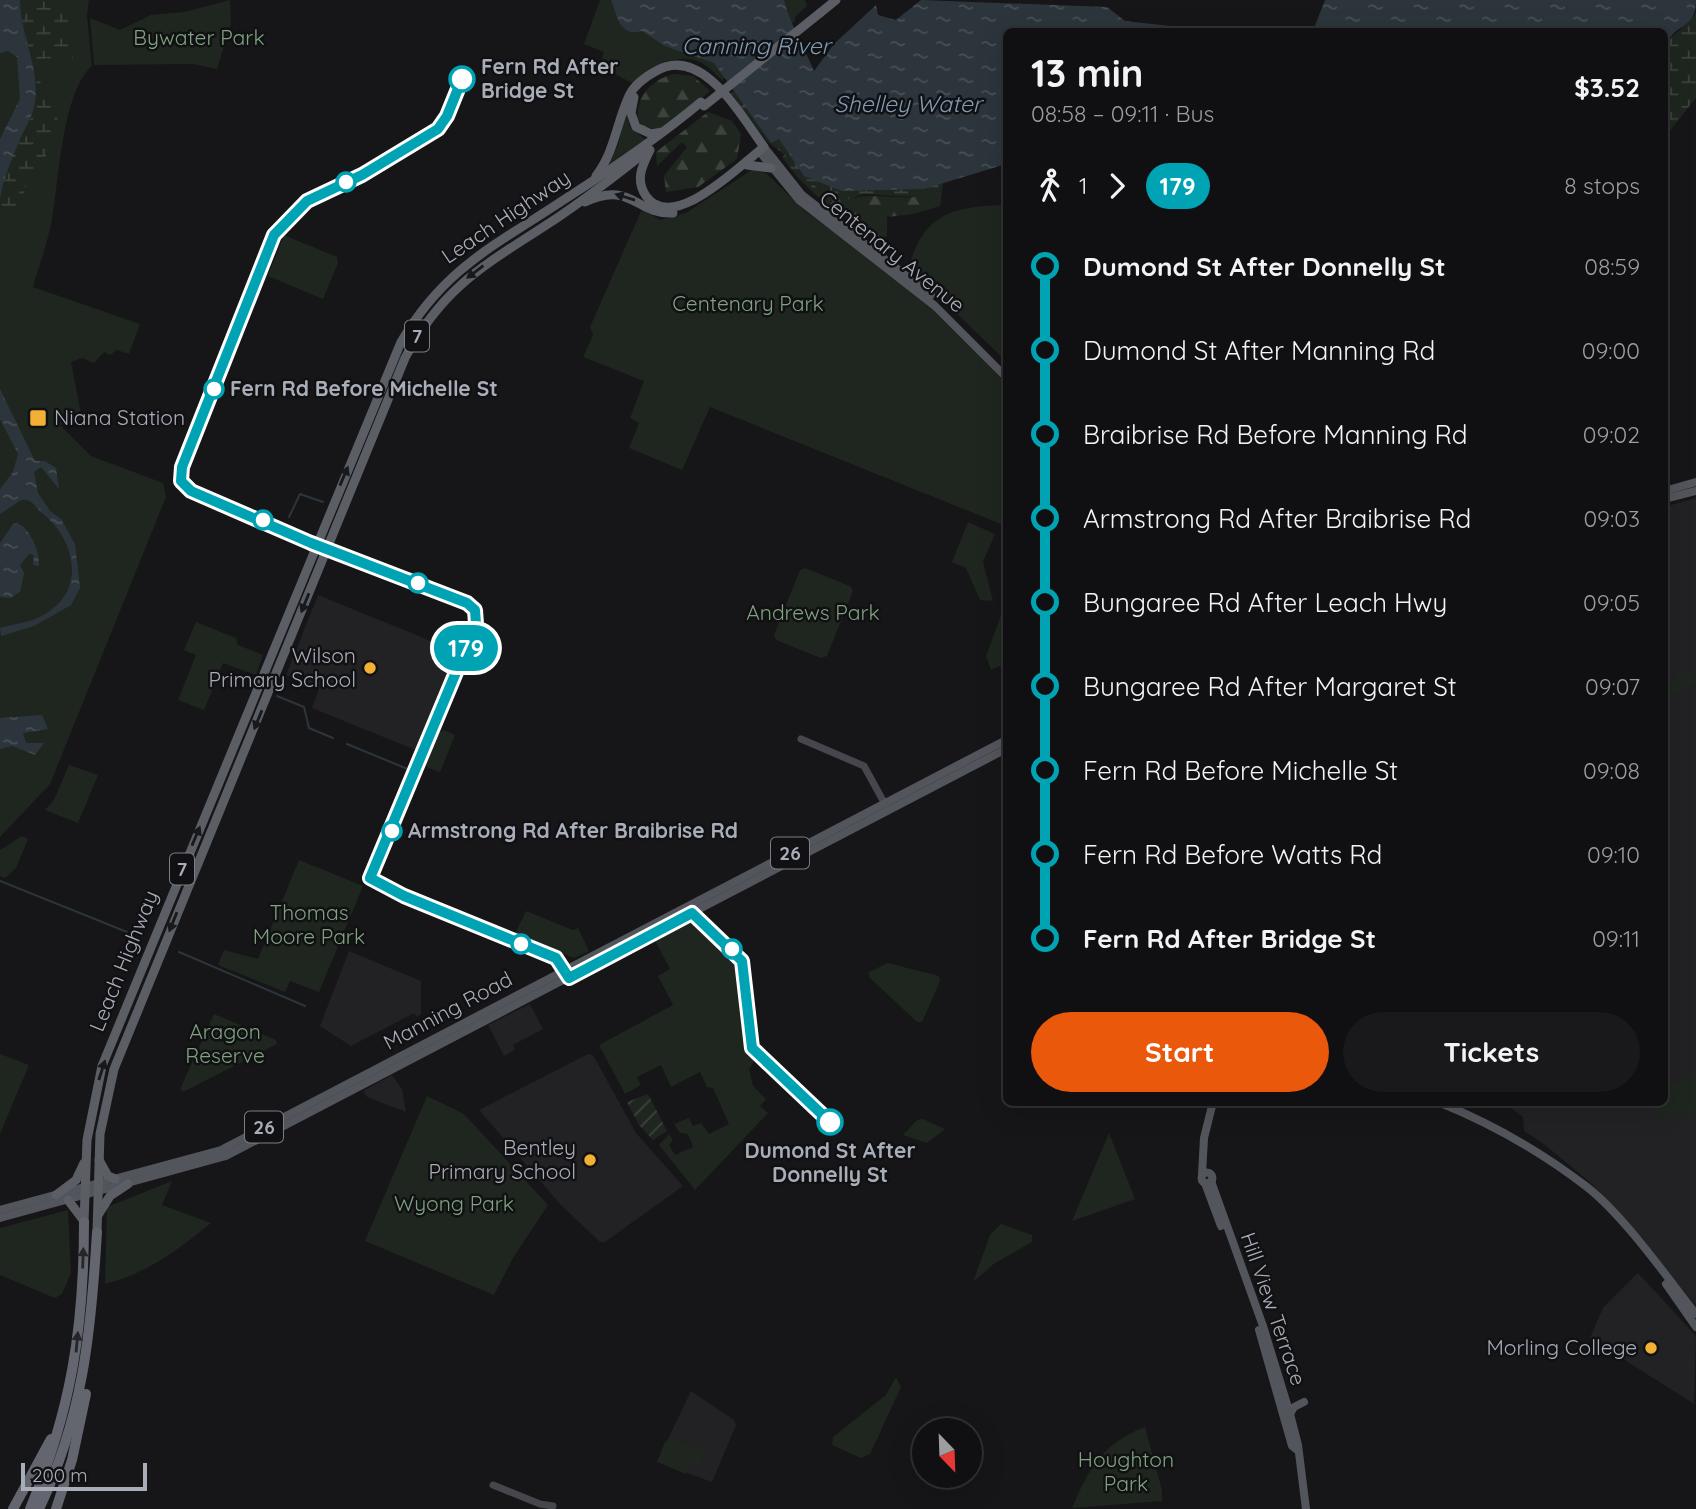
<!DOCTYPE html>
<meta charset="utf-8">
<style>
body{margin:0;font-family:Quicksand,sans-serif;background:#19191b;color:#f1f3f6;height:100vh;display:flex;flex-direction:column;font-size:26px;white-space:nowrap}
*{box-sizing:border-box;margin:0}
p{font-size:23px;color:#9c9d9f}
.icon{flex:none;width:38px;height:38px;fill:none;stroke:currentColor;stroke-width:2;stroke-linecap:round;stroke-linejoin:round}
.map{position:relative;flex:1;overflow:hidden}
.sheet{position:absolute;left:1003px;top:28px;width:665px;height:1078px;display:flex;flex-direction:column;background:#101012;border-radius:10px;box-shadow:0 7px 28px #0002,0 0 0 2px #303032}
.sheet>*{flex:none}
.badge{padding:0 14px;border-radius:23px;font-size:24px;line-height:46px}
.needle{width:46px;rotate:157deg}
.tools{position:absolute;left:912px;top:1418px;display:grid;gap:14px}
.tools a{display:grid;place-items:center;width:70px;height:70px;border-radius:50%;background:#101012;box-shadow:0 7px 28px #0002,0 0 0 2px #303032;font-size:35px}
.scale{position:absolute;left:21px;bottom:18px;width:126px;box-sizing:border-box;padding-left:7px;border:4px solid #a8adb8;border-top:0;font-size:19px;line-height:24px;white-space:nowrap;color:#a8adb8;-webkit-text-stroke:5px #111113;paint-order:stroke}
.map>.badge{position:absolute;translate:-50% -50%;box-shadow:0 0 0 4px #fff}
.legs{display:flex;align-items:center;gap:10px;height:77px;padding:0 28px;font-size:23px}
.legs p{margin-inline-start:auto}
.summary{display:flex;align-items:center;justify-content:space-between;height:119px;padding:0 28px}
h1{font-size:38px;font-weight:700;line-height:52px}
.cta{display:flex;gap:14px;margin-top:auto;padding:14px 28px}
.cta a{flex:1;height:80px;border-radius:42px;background:#ea580c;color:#fff;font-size:28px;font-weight:700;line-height:80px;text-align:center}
.cta a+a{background:#19191b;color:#f1f3f6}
ul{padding:0 28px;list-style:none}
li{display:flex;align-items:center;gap:24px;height:84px;font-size:26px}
li i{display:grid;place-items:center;width:10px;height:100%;margin:0 9px;background:currentColor}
li i::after{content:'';width:18px;height:18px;margin:-9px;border:5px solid;border-radius:50%;background:#101012}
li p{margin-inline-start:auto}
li:first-child i{background:linear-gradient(#0000 50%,currentColor 0)}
li:last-child i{background:linear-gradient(currentColor 50%,#0000 0)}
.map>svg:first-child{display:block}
.built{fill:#222225}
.green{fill:#1e261f}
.forest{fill:url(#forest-firs)}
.wetland{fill:url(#wetland-marsh)}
.garden{fill:url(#garden-furrows)}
.water{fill:url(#water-ripples)}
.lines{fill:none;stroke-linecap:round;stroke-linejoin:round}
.stream{stroke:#2c353c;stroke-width:2}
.secondary{stroke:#45474d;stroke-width:7}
.primary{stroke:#53555c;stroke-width:8}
.trunk{stroke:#5b5e65;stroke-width:9}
.motorway{stroke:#63666e;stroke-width:10}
.trunk-bridge{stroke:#5b5e65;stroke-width:9}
.oneway{fill:#18191b}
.oneway2{fill:#26262a}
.line-1-casing{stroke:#fff;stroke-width:16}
.line-1{stroke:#00a3b4;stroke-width:10}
.stop-1-dot{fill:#fff;stroke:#00a3b4;stroke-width:3.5}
.poi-dot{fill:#f2b134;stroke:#111113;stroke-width:2.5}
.labels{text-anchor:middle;stroke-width:5;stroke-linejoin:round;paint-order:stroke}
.shield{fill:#111113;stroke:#7b7e86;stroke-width:2}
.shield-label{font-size:19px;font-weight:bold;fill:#a8adb8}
.park-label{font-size:21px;fill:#7fa381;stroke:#111113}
.stop-label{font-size:21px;font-weight:bold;fill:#a8adb8;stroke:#111113;text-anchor:start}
.street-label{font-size:21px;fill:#a8adb8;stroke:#111113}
.poi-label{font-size:21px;fill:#a8adb8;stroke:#111113;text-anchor:end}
.water-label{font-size:23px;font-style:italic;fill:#7f9bb3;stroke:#111113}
</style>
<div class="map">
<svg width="1696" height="1509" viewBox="0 0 1696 1509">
<defs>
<pattern id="forest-firs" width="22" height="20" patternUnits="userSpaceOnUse" patternTransform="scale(1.75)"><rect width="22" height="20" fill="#1e261f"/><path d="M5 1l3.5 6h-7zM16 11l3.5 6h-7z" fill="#3c433d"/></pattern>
<pattern id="wetland-marsh" width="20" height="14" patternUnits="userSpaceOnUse" patternTransform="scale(1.75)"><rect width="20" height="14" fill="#1e261f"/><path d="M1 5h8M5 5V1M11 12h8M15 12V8" fill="none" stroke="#3c433d"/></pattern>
<pattern id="garden-furrows" width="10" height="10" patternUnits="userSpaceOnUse" patternTransform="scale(1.75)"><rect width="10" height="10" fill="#1e261f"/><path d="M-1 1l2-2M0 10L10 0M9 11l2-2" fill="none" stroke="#3c433d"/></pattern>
<pattern id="water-ripples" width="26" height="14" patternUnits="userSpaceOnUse" patternTransform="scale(1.75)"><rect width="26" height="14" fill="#2c353c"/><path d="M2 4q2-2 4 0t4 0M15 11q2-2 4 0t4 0" fill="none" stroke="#485056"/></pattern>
</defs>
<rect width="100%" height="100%" fill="#161618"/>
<g class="built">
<path d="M1696,498V1306L1625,1219L1592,1184L1544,1144L1524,1131L1523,1117L1505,1103L1664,1102V507Z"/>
<path d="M318,595L458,652L418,751L312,708L319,689L286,675Z"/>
<path d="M349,951L421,981V1014L417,1017L414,1013L351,1046L320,1026Z"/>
<path d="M530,1004L543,1029L513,1045L515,1050L504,1056L488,1025Z"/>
<path d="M588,1054L593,1055L636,1133L683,1186L605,1242H600L560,1204L479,1110Z"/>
<path d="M392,1075L402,1089L406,1112L367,1097L363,1091Z"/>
<path d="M1638,1273L1696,1336L1694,1404L1590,1338L1603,1308Z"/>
<path d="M691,1391L734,1420L736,1425L712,1482L657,1462Z"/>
</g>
<g class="green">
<path d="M0,0H89L87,16L92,66C62,92 59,181 52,219C48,242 39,265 33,287L140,324L129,354L117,350L110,355L104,352L94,363L82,358L71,362L82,419L60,425L91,456L163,483L166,497L50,784L0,837Z"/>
<path d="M230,0L231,24L217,69L193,64L94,65L90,18L120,30L151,15L184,12Z"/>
<path d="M600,0H805L807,6L795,17V21L722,80C715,74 708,66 700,62C677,52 648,66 634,84L599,66L604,52L584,44Z"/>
<path d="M626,111L630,127L646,140L609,164L618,145Z"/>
<path d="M753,169L766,173L805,211L895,275L958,330L1006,384V526L710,407L682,470L629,448L639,423L630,418L644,381L583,357L593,335L590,327L642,209L660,220L686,213Z"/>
<path d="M1006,205V361L909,267C923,213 955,206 1006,205Z"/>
<path d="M284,235L337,257L338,263L323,299L268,276Z"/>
<path d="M968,522L995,534L983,562L993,601L980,600L966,568L952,562Z"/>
<path d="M805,568L850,586L853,591L827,656L821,658L776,640L774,635L800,570Z"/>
<path d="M1003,610L1006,611V663L991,670L986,656Z"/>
<path d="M196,622L236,638L238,645L263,655L256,675L223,663L204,710L178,700L196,655L184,650Z"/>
<path d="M1686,670L1696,676V684L1664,699V685Z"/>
<path d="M444,730L455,735L440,772L428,768L425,762L437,733Z"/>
<path d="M69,765L98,775L78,823L45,810L54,800Z"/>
<path d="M22,836L28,839L16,868L5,878L0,876V850Z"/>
<path d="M299,860L363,886L319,992L290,981L285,992L218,965L224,950L258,959Z"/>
<path d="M526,911L573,930L578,928L589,951L574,958L515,934Z"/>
<path d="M694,921L738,964L747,1047L756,1058L749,1069L753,1086L766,1099L760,1106L768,1113L695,1190L659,1145L669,1134L673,1140L669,1145L675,1155L693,1147L688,1134L680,1133L674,1124L689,1118L693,1126L701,1123L709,1134L729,1124L713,1088L707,1087L700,1072L671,1087L661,1065L637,1077L641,1085L625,1094L599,1045L673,1005L658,976L670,969L654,939Z"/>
<path d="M888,963L939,976L940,981L922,1022H917L869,977V972Z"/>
<path d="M214,1014L276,1040L277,1044L183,1092L180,1089Z"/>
<path d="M0,1054L29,1065L0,1134Z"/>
<path d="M1693,1077L1696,1079V1110L1682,1116L1677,1111L1661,1117L1655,1103L1664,1102V1087Z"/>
<path d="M427,1096L464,1114L548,1205L513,1258L494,1295L365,1241Z"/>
<path d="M923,1119L945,1129L927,1143L903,1135L917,1120Z"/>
<path d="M1109,1133L1135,1199L1072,1221Z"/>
<path d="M172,1181L162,1205L211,1223C178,1250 146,1274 105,1284L107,1207Z"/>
<path d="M68,1210L71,1273L62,1294L55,1298L0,1275V1228Z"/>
<path d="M1001,1224L1032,1235V1242L995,1263L973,1282L990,1235Z"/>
<path d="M896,1377L901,1387L870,1454L861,1458L832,1445L833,1437L886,1395Z"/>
<path d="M1145,1427L1162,1490V1501L1072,1508C1089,1468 1103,1443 1145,1427Z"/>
<path d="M672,1438L705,1451L699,1465L691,1462L686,1474L657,1462L665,1442Z"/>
</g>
<g class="forest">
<path d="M674,74L693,76L710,91C696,102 679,120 662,127C626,140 630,84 674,74Z"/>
<path d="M708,112L732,121L741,134L737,159L698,187L666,192L664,176L687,147L682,142L657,166L656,152Z"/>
<path d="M798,178L845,200C869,192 891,199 916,197V189L943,183L940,206L913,214L887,217V236L878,241L858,223L835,213Z"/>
</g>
<g class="wetland">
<path d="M20,0H70L69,20L75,27L68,42L73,57L71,64L46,58C42,63 36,66 37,73C38,79 53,108 58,114L57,125L53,128V145L26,186L19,208L10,219L0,213C0,187 8,164 19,141C26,127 34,116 36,101C39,66 21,34 20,0Z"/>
<path d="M1696,12V98L1664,138L1668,42C1677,30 1689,25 1696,12Z"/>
<path d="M734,91L771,143L778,138L842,191L916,189V197L864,194L845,200L798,178L782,157L785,155L767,141L731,93Z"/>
</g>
<path class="garden" d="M648,1094L667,1131L653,1140L639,1125L627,1102Z"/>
<g class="water">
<path d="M0,0H20C20,35 40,67 35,102C33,118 24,128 19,142C11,161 3,179 0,199V139L20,99L17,57L8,51L0,53Z"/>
<path d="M611,0H784C790,24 804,47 814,71L834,44L876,5L878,15L896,20L921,0L1107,7L1125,21L1170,26L1179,31L1006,32V164L924,189L842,191L804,176L779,139L771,143L714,63L665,46L642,31C619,37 618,17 611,0Z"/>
<path d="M1325,0H1696C1696,31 1673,23 1668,44C1662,69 1670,97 1664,123V32L1313,31Z"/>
<path d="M0,389L35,461H45L56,468L59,489L41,467L34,472L38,493L50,511L61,519L75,544L80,588L71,605L34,626L1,636L0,628C18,623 36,622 51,610C87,584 72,536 42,513C34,507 33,498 21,500L0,514V489L13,472L18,454L0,419Z"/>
<path d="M17,523C31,528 40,554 39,566L33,565L34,555L29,554L20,565L24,573L20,592L10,598L0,597V543L13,524Z"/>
<path d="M42,715L48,729L23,733L26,743H44L35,755L12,746L0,749V718Z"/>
</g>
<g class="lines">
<g class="stream">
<path d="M289,517L300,494L323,502"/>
<path d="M277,696L304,707L309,728L333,738"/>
<path d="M347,744L410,770"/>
<path d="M0,881L127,932"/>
<path d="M179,952L305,1006"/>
</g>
<g class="secondary">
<path d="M801,739L864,766L886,806"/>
<path d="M493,1485L540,1504L553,1506"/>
</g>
<g class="primary">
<path d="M764,147L802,195L931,295"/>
<path d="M759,151L799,200L935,306L1006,377"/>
<path d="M1664,491L1696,482"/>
<path d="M1664,499L1696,491"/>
<path d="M1438,1102C1493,1124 1540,1151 1587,1187C1624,1216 1666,1276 1696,1314"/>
<circle cx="1207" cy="1178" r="5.5"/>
<path d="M1202,1174L1204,1138L1213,1102"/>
<path d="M1211,1181L1263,1326L1290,1414L1298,1445L1306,1509"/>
<path d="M1205,1183L1221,1226"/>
<path d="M0,1210L221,1150L1006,740"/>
<path d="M0,1218L226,1156L1006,749"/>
<path d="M1666,1284L1696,1327"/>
<path d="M1259,1330L1292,1446L1297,1450"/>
<path d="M1290,1414L1294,1407L1304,1402"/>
</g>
<g class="trunk">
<path d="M820,13L836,0"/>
<path d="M634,97L631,113L636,127L651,134L662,132"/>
<path d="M747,165L771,168"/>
<path d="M596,176C615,151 616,124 629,96C634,85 645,77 656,71C702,44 742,117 764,147C740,165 673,234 646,196C635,180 642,166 650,150"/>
<path d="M585,202C631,180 636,215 673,213"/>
<path d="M99,1160L108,1176L115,1179"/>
<path d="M56,1195L76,1180L84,1163"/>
<path d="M68,1200L84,1221"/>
<path d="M98,1215L110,1196L128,1184"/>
<path d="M84,1222L87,1140L102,1066L401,342C445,267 496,245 565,199C612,169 658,138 701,102"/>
<path d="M97,1232L100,1134L114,1069L405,358C445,283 489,263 557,218C588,197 618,174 648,150"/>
</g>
<g class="motorway">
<path d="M13,1509L51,1439"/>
<path d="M30,1509C71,1411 84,1328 84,1222"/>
<path d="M39,1509C83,1417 91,1333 97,1232"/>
<path d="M56,1509L72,1460L86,1394"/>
</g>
<path class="trunk-bridge" d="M704,106L820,13"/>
</g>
<defs><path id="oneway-solid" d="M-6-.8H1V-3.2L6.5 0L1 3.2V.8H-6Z" transform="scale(1.75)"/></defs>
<g class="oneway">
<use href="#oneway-solid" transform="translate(625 197) rotate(-163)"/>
<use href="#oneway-solid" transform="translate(475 272) rotate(143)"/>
<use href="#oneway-solid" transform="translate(344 476) rotate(-67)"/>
<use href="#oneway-solid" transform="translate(305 603) rotate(112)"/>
<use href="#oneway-solid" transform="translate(258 720) rotate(112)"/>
<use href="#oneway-solid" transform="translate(196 836) rotate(-67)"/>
<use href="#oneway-solid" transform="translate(173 922) rotate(112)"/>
<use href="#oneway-solid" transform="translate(102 1070) rotate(-72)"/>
</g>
<g class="oneway2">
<use href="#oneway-solid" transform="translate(83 1258) rotate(-88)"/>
<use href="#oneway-solid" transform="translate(77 1342) rotate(-85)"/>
</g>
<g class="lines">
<g class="line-1-casing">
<path id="line-1" d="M462,79L447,116L438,129L362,175L307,201L274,235L182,467L181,481L191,491L311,543L467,603L475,610L476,624L467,646L370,878L404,896L556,958L569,978L692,913L742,961L752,1048L830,1122"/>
</g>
<use href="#line-1" class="line-1"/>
</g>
<g class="stop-1-dot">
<circle cx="462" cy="79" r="12"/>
<circle cx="346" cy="182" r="9"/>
<circle cx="214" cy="389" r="9"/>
<circle cx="263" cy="520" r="9"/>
<circle cx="418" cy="583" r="9"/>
<circle cx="392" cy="831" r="9"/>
<circle cx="521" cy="944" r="9"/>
<circle cx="732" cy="949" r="9"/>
<circle cx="830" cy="1122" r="12"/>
</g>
<g class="poi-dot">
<rect x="29" y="409" width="18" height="18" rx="3.5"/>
<circle cx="370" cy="668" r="7"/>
<circle cx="590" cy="1160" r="7"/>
<circle cx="1651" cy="1348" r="7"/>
</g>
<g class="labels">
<g class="shield">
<rect x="405" y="320.5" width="24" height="31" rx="5"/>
<rect x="771" y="837.5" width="38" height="31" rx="5"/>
<rect x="170" y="853.5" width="24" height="31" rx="5"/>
<rect x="245" y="1111.5" width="38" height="31" rx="5"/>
</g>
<g class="shield-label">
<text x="417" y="343">7</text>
<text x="790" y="860">26</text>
<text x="182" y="876">7</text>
<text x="264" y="1134">26</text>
</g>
<g class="park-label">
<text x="199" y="45">Bywater Park</text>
<text x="748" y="311">Centenary Park</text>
<text x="813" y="620">Andrews Park</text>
<text x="309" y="920">Thomas<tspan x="309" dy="24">Moore Park</tspan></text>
<text x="225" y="1039">Aragon<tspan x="225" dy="24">Reserve</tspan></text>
<text x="454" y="1211">Wyong Park</text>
<text x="1126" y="1467">Houghton<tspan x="1126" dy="24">Park</tspan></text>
</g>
<g class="stop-label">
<text x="481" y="74">Fern Rd After<tspan x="481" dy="24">Bridge St</tspan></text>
<text x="230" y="396">Fern Rd Before Michelle St</text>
<text x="408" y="838">Armstrong Rd After Braibrise Rd</text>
<text x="830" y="1158" text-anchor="middle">Dumond St After<tspan x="830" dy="24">Donnelly St</tspan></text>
</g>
<g class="street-label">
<text transform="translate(506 217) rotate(-34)" y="7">Leach Highway</text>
<text transform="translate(892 252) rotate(39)" y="7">Centenary Avenue</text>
<text transform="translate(124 961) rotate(-68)" y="7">Leach Highway</text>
<text transform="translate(448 1011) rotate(-28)" y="7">Manning Road</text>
<text transform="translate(1273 1309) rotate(71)" y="7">Hill View Terrace</text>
</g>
<g class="poi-label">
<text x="54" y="425" text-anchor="start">Niana Station</text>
<text x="356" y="663">Wilson<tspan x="356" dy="24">Primary School</tspan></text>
<text x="576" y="1155">Bentley<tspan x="576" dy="24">Primary School</tspan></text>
<text x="1637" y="1355">Morling College</text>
</g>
<g class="water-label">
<text x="756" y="54">Canning River</text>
<text x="908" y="112">Shelley Water</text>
</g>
</g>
</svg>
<div class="tools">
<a><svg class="needle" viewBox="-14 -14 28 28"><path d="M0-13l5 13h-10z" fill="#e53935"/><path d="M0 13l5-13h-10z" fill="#9c9d9f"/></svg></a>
</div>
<div class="scale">200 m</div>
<b class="badge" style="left:466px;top:648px;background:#00a3b4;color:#fff">179</b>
<section class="sheet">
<div class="summary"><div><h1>13 min</h1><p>08:58 – 09:11 · Bus</p></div><b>$3.52</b></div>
<div class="legs"><svg class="icon" aria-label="walk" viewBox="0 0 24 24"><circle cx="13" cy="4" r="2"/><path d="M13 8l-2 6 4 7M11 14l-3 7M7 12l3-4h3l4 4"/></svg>1<svg class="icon" aria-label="forward" viewBox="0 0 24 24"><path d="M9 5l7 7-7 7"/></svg><b class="badge" style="background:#00a3b4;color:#fff">179</b><p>8 stops</p></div>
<ul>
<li><i style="color:#00a3b4"></i><b>Dumond St After Donnelly St</b><p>08:59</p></li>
<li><i style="color:#00a3b4"></i><span>Dumond St After Manning Rd</span><p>09:00</p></li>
<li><i style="color:#00a3b4"></i><span>Braibrise Rd Before Manning Rd</span><p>09:02</p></li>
<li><i style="color:#00a3b4"></i><span>Armstrong Rd After Braibrise Rd</span><p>09:03</p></li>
<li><i style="color:#00a3b4"></i><span>Bungaree Rd After Leach Hwy</span><p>09:05</p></li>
<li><i style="color:#00a3b4"></i><span>Bungaree Rd After Margaret St</span><p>09:07</p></li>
<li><i style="color:#00a3b4"></i><span>Fern Rd Before Michelle St</span><p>09:08</p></li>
<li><i style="color:#00a3b4"></i><span>Fern Rd Before Watts Rd</span><p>09:10</p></li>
<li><i style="color:#00a3b4"></i><b>Fern Rd After Bridge St</b><p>09:11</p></li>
</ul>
<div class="cta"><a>Start</a><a>Tickets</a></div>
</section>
</div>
